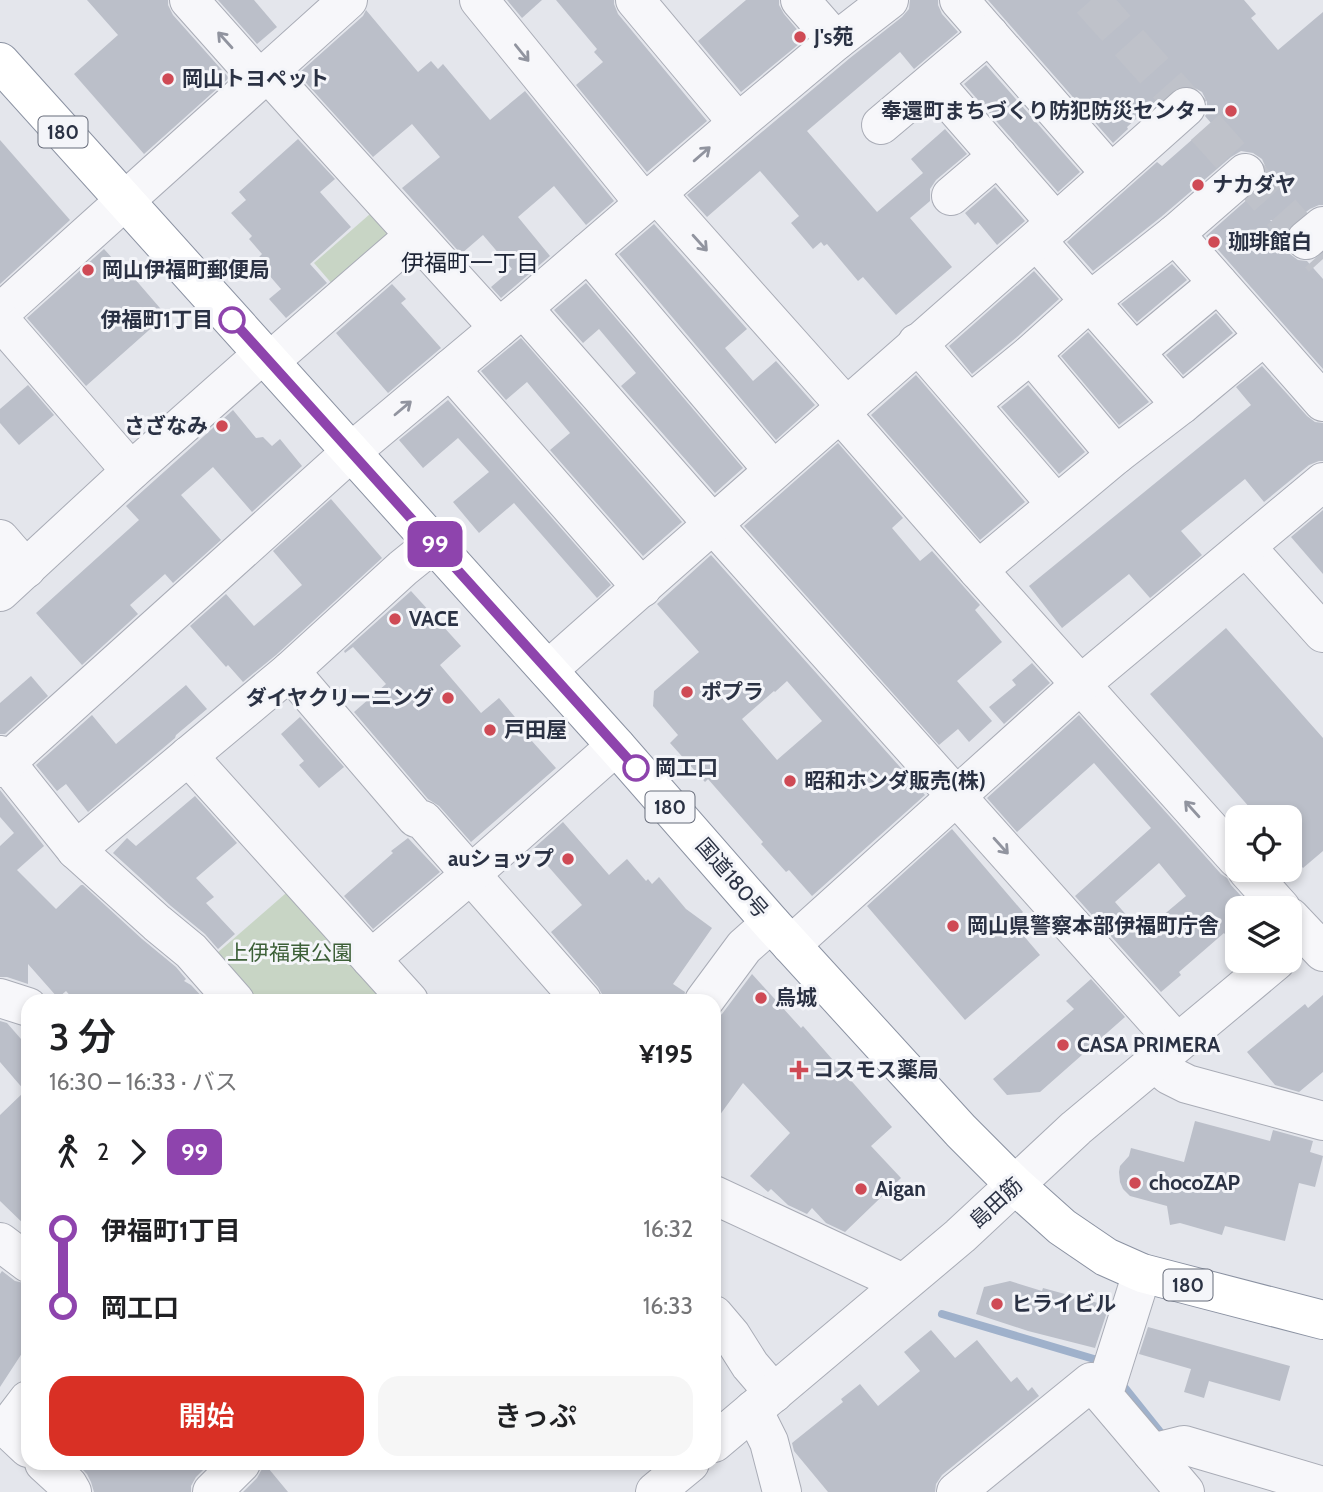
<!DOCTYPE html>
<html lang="ja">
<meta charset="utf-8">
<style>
body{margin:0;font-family:Cabin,"Noto Sans JP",sans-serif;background:#f6f6f6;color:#202124;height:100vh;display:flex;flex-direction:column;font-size:26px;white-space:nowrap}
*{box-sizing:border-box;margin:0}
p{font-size:23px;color:#757577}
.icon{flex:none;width:38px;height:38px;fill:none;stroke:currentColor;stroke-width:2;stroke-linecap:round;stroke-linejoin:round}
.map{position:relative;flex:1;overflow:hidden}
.sheet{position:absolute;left:21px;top:994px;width:700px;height:476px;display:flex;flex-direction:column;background:#fff;border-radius:21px;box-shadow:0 4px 10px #0003}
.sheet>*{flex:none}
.badge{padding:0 14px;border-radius:10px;font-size:24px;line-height:46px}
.controls{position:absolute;left:1225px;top:805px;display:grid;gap:14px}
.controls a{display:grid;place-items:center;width:77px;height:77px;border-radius:14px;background:#fff;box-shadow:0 4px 10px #0003;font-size:35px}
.map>.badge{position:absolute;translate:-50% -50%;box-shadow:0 0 0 4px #fff}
.legs{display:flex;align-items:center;gap:10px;height:77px;padding:0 28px;font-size:23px}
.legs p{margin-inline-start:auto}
.summary{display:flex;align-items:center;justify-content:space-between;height:119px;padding:0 28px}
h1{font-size:38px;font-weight:600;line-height:52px}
.button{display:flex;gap:14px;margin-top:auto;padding:14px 28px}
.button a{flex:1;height:80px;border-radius:21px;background:#d93025;color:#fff;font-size:28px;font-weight:600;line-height:80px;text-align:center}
.button a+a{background:#f6f6f6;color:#202124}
ul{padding:0 28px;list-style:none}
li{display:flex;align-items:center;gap:24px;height:77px;font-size:26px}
li i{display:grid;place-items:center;width:10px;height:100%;margin:0 9px;background:currentColor}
li i::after{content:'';width:18px;height:18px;margin:-9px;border:5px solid;border-radius:50%;background:#fff}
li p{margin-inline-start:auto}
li:first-child i{background:linear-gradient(#0000 50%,currentColor 0)}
li:last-child i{background:linear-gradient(currentColor 50%,#0000 0)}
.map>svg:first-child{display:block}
.green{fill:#c8d5c5}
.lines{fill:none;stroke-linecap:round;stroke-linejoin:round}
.stream{stroke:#9fb1cb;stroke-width:8}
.building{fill:#bbbfc9;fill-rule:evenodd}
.minor-tunnel{stroke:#bfc2ca;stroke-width:38;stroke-dasharray:38 19;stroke-linecap:butt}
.minor-casing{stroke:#a9acb6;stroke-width:40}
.highway-casing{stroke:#8b92a2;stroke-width:40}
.minor{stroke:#f7f7fa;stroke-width:38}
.highway{stroke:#fff;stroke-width:38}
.oneway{stroke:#91949f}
.line-1-casing{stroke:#fff;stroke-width:16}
.line-1{stroke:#8e44ad;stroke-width:10}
.poi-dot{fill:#cf4a55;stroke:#f4f5f9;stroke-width:2.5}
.stop-1-dot{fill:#fff;stroke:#8e44ad;stroke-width:3.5}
.labels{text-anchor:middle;stroke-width:6;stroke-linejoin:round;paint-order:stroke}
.shield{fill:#f4f5f9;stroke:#676c7a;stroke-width:2}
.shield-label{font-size:19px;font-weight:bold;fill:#2b3244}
.poi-label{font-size:21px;font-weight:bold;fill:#2b3244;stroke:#f4f5f9;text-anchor:start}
.stop-label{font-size:21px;font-weight:bold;fill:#2b3244;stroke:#f4f5f9;text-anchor:end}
.street-label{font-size:21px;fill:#2b3244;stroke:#f4f5f9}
.park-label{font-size:21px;fill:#3d6038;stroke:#f4f5f9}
.neighbourhood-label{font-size:23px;fill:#1d2435;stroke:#f4f5f9}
</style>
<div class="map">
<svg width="1323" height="1492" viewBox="0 0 1323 1492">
<rect width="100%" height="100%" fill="#e4e6ec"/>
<g class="green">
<path d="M378,207L404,236L340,293L314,263Z"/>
<path d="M293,887L395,1001H245L209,960Z"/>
</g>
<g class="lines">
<g class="stream">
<path d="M942,1314L1104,1362"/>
<path d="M1121,1383L1165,1438"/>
</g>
</g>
<g class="building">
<path d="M87,0H168V5L173,15L229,78L144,154L74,74L118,35Z"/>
<path d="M218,0H254L277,27L257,44Z"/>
<path d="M507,0H542L522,18Z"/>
<path d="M556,0H614V4L618,14L707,121L647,172L576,85L603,62L594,52L597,49Z"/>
<path d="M746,0H779V5L784,14L805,39L741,92L698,41Z"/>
<path d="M910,0H938V5L942,14L958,32L914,69L900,52L807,131L877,212L923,173L911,159L945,129L967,154L936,180L930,189V201L910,218L952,267L896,315L863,277L858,281L827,244L824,246L821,242L813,249L791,223L799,216L760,171L707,217L687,195L850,58L902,17L909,9Z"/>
<path d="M988,0H1244L1256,14L1251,18L1278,50L1323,12V205H1319L1310,209L1295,220H1270L1285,237V244L1290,254L1298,260L1307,261L1323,279V369L1206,236L1259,189L1265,181L1266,168L1262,159L1253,153L1241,151L1231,157L1161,217L1093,271L1067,242L1157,162L1162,166L1211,123L1205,116L1207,113V102L1202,92L1193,87L1182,86L1178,87L1175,84L1127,127L1128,129L1113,143Z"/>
<path d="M366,10L418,72L431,61L438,69L443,64L490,120L525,91L614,201L586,225L554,186L518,217L550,256L501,298L491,287L512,269L483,235L461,254L402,188L440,157L412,124L373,157L298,74L363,16Z"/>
<path d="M986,65L1080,172L1058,192L964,84Z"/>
<path d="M298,139L335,179L320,192L351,227L310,264L327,283L286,318L269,299L281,289L256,260L262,254L249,239L252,236L231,213L246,200L239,192Z"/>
<path d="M0,140L70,220L0,284Z"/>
<path d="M995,187L1025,221L997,245L978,222L975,225L965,213Z"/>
<path d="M654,224L747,329L725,348L753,381L776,361L815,405L776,440L619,254Z"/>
<path d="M104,249L132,280L134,278L166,315L86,386L27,318Z"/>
<path d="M1172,264L1187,280L1137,322L1121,304Z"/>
<path d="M1034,271L1059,299L1017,337L972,374L949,346Z"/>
<path d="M586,283L743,468L715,493L621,386L636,373L599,329L583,343L554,310Z"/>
<path d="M392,284L406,299L401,303L441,348L388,393L336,333Z"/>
<path d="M1216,313L1233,333L1183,375L1166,355Z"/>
<path d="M1088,332L1149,402L1119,425L1061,356Z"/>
<path d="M521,338L682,522L643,556L550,450L570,433L527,382L506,400L481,371Z"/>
<path d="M1262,366L1307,416L1315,422L1323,423V461H1319L1309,465L1264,502L1245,479L1181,531L1202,555L1150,598L1129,574L1062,628L1029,586L1251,405L1236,387Z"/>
<path d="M916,375L1025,502L980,540L871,415Z"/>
<path d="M28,385L54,415L19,445L0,423V409Z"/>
<path d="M1028,385L1085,452L1059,474L1001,407Z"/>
<path d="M448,400L611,585L597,598L514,503L479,533L453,502L489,472L458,438L423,468L399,440Z"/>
<path d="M233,410L256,438L263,437L272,446L280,439L302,466L252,512L213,467L181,495L221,540L173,583L165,574L130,605L138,614L82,665L36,613L139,520L126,506Z"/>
<path d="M838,443L903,518L892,528L920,561L932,551L980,605L975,610L1002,642L957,681L992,721L969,742L958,729L939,745L744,526Z"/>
<path d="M331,499L382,558L276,655L243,682L228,665L226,667L190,626L226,594L254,626L302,585L273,551Z"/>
<path d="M1323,510V574L1291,537Z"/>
<path d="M711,555L925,795L812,896L789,870L786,872L761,844L763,842L708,779L705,782L670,743L678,735L653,706L654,691L699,652L657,604ZM787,681L822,721L777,760L742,719L774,691L775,692Z"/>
<path d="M411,591L461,646L440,665L481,713L499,698L525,729L523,731L556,768L471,842L439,806L428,799L354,712L386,684L353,647L345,653L344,651Z"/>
<path d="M1226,628L1323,738V851L1303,868L1290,854V817H1258L1150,694Z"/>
<path d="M1032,663L1050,683L1004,724L989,707L1016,685L1012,680Z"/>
<path d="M31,676L48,696L5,734H0V703Z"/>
<path d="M186,685L207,709L176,735L175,738L88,812L66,784L57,791L36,765L92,715L116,744Z"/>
<path d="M1079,715L1221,874L1227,878L1231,885L1252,908H1237V949L1224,933L1179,972L1181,975L1161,992L1075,896L1151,828L1094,763L1017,832L987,798ZM1159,863L1186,896L1142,933L1115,902Z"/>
<path d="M300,717L344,767L319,788L299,765L304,761L281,734Z"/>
<path d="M0,790L44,846L17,870L56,909L81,885H83L142,939L176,967L186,979L184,981L191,985L206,1001H75L66,991L58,998L28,964V984L7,977H0V846L14,833L0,817Z"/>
<path d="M195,796L237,843L196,878L214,897L206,903L235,934L218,949L205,934L171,906L113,853L127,838L136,846Z"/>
<path d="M563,822L609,875L627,859L646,881L648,879L652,884L659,877L686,909L712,928L673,984L685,992L683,1001H603V996L598,987L551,932L582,905L533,849Z"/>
<path d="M952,829L1023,912L1012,922L1040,955L965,1020L867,906Z"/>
<path d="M408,838L440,872L373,929L344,896L393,853L391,851Z"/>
<path d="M752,974L801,1028L803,1026L892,1127L871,1146L901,1178L845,1232L826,1223L812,1208L807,1214L788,1205L771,1189L768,1192L750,1176L790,1133L743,1083L714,1123V1020L722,1014Z"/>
<path d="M1091,979L1125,1017L1040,1092L1007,1095L993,1079L1074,1009L1066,1001Z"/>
<path d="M1323,995V1072L1299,1092L1275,1085L1247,1052L1305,1004L1308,1008Z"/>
<path d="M0,1021L7,1023L28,1047V1228L0,1201V1115L25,1091L0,1062Z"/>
<path d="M1195,1121L1270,1141L1273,1130L1313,1141L1310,1152L1323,1156L1315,1187L1299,1183L1285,1241L1225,1226L1222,1235L1180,1223L1170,1225L1167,1206L1130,1196L1123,1189L1120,1182L1119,1172L1120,1166L1129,1156L1131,1148L1184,1162Z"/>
<path d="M2,1271L15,1281L28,1284V1344L0,1387V1274Z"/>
<path d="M1010,1281L1042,1291L1043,1288L1109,1306L1095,1348L1028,1331L976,1314L984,1287Z"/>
<path d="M1148,1327L1290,1366L1280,1401L1209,1381L1204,1398L1184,1392L1191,1369L1139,1354Z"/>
<path d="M931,1330L955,1358L977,1340L1011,1382L1017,1377L1028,1391L1032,1387L1039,1396L942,1475L936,1484L935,1492H828L794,1451L792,1443L843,1402L841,1399L860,1384L878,1406L920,1371L904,1352Z"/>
<path d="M76,1463H210L196,1477L191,1486V1492H94L91,1482L87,1474Z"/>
<path d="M262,1463H264L288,1492H243L257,1478L262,1469Z"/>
</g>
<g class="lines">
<path class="minor-tunnel" d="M1091,0L1323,259"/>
<g class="minor-casing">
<g id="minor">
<path d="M189,0L253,72L276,82L499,328"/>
<path d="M479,0L636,193L665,203L835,394L850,424L978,570L1237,859"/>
<path d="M635,0L738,123"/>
<path d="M800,0L836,41"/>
<path d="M959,0L1111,174"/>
<path d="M933,82L1056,223"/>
<path d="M881,125L989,34"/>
<path d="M951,196L998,156"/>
<path d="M1175,234L1323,402"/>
<path d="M1306,240L1323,226"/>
<path d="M1037,241L1181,405"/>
<path d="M588,252L773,470"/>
<path d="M523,308L712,523L1177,1043"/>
<path d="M0,313L348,0"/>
<path d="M0,320L131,471"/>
<path d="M917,343L1056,504"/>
<path d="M1135,352L1218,283"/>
<path d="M1031,354L1116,455"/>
<path d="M269,362L414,236"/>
<path d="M450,369L642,588"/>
<path d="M970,404L1031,354L1090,301L1175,234L1245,173"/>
<path d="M0,539L26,569"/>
<path d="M1246,547L1323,633"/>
<path d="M978,570L1116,455L1181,405L1264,336"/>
<path d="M0,592L131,471L263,354"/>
<path d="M548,670C760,481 975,296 1186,107"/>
<path d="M290,671L416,818L423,820L582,1001"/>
<path d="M0,755L76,850L157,923L191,951L235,1001"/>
<path d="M188,756L409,1001"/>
<path d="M0,768L351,452L523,308L738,123L836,41L889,0"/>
<path d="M76,850L290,671L403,568L434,543"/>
<path d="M1247,870L1281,908"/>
<path d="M1290,917L1323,952"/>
<path d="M791,945L1081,684L1323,482"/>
<path d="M371,959L470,875L616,746"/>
<path d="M0,998L28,1007"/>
<path d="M704,1001L744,947L771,923"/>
<path d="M1154,1062L1169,1075L1187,1084L1323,1121"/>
<path d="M714,1195L903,1283"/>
<path d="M0,1242L28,1263"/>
<path d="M1142,1273L1107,1384L1102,1394L1185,1492"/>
<path d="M714,1315L731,1335L750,1365L774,1393"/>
<path d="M28,1400L12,1421L10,1431L28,1448"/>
<path d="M753,1410L769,1442L782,1492"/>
<path d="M714,1443L960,1236L1076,1128L1276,961"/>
<path d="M1152,1453L1184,1445L1323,1486"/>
<path d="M44,1463L68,1485L72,1492"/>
<path d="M212,1492L241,1463"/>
<path d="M655,1492L690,1463"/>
<path d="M956,1492L1091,1382L1102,1394"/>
</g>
</g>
<g class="highway-casing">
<path id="highway" d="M0,62L616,746L771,923L961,1131L1015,1185L1062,1227L1106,1257L1142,1273L1323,1320"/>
</g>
<use href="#minor" class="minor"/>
<use href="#highway" class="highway"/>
</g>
<defs><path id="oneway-shaft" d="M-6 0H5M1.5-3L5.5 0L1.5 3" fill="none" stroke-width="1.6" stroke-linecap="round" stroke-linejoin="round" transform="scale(1.75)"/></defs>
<g class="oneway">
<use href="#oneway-shaft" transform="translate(225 40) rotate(-132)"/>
<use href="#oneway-shaft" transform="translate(522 53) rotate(51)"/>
<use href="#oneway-shaft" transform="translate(702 154) rotate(-41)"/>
<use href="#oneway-shaft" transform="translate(700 243) rotate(48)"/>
<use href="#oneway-shaft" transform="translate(403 408) rotate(-40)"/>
<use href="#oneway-shaft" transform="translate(1192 809) rotate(-132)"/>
<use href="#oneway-shaft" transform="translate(1001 846) rotate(48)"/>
</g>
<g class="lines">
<g class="line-1-casing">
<path id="line-1" d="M232,320L636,768"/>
</g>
<use href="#line-1" class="line-1"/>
</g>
<g class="poi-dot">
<circle cx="800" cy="37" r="7"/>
<circle cx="168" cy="79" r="7"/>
<circle cx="1231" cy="111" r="7"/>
<circle cx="1198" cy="185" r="7"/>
<circle cx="1214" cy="242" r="7"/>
<circle cx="88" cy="270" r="7"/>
<circle cx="222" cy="426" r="7"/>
<circle cx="395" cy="619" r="7"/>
<circle cx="687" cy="692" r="7"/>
<circle cx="448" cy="698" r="7"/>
<circle cx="490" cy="730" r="7"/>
<circle cx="790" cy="781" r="7"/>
<circle cx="568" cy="859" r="7"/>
<circle cx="953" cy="926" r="7"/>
<circle cx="761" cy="998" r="7"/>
<circle cx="1063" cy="1045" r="7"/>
<path d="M795.5 1059.5h7v7h7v7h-7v7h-7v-7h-7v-7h7z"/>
<circle cx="1135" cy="1183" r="7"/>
<circle cx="861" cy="1189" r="7"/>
<circle cx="997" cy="1304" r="7"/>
</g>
<g class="stop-1-dot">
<circle cx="232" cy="320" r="12"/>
<circle cx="636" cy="768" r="12"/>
</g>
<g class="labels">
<g class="shield">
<rect x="38.5" y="116.5" width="49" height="31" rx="5"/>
<rect x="645.5" y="791.5" width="49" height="31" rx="5"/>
<rect x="1163.5" y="1269.5" width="49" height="31" rx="5"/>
</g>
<g class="shield-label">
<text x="63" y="139">180</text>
<text x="670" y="814">180</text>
<text x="1188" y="1292">180</text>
</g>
<g class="poi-label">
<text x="814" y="44">J's苑</text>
<text x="182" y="86">岡山トヨペット</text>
<text x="1217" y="118" text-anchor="end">奉還町まちづくり防犯防災センター</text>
<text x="1212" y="192">ナカダヤ</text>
<text x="1228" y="249">珈琲館白</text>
<text x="102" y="277">岡山伊福町郵便局</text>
<text x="208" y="433" text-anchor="end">さざなみ</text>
<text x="409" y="626">VACE</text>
<text x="701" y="699">ポプラ</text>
<text x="434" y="705" text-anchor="end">ダイヤクリーニング</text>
<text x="504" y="737">戸田屋</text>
<text x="804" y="788">昭和ホンダ販売(株)</text>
<text x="554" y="866" text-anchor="end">auショップ</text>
<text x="967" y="933">岡山県警察本部伊福町庁舎</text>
<text x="775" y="1005">烏城</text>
<text x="1077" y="1052">CASA PRIMERA</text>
<text x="813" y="1077">コスモス薬局</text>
<text x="1149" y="1190">chocoZAP</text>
<text x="875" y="1196">Aigan</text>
<text x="1011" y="1311">ヒライビル</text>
</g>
<g class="stop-label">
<text x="213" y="327">伊福町1丁目</text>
<text x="655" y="775" text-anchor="start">岡工口</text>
</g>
<g class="street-label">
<text transform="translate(732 878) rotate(49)" y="7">国道180号</text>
<text transform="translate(996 1203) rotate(-43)" y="7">島田筋</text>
</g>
<g class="park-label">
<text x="290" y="960">上伊福東公園</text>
</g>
<g class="neighbourhood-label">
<text x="470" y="271">伊福町一丁目</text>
</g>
</g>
</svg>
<div class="controls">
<a><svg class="icon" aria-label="locate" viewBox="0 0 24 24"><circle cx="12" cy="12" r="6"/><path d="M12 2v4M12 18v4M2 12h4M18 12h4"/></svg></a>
<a><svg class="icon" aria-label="layers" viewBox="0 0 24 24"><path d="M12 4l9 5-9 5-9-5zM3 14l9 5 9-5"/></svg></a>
</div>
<b class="badge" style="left:435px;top:544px;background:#8e44ad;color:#fff">99</b>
<section class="sheet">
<div class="summary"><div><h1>3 分</h1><p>16:30 – 16:33 · バス</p></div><b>¥195</b></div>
<div class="legs"><svg class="icon" aria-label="walk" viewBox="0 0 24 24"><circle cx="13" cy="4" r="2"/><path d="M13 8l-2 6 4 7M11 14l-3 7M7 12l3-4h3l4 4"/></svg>2<svg class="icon" aria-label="forward" viewBox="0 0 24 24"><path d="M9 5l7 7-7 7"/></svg><b class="badge" style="background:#8e44ad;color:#fff">99</b></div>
<ul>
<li><i style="color:#8e44ad"></i><b>伊福町1丁目</b><p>16:32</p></li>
<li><i style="color:#8e44ad"></i><b>岡工口</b><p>16:33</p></li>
</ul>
<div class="button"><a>開始</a><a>きっぷ</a></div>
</section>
</div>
